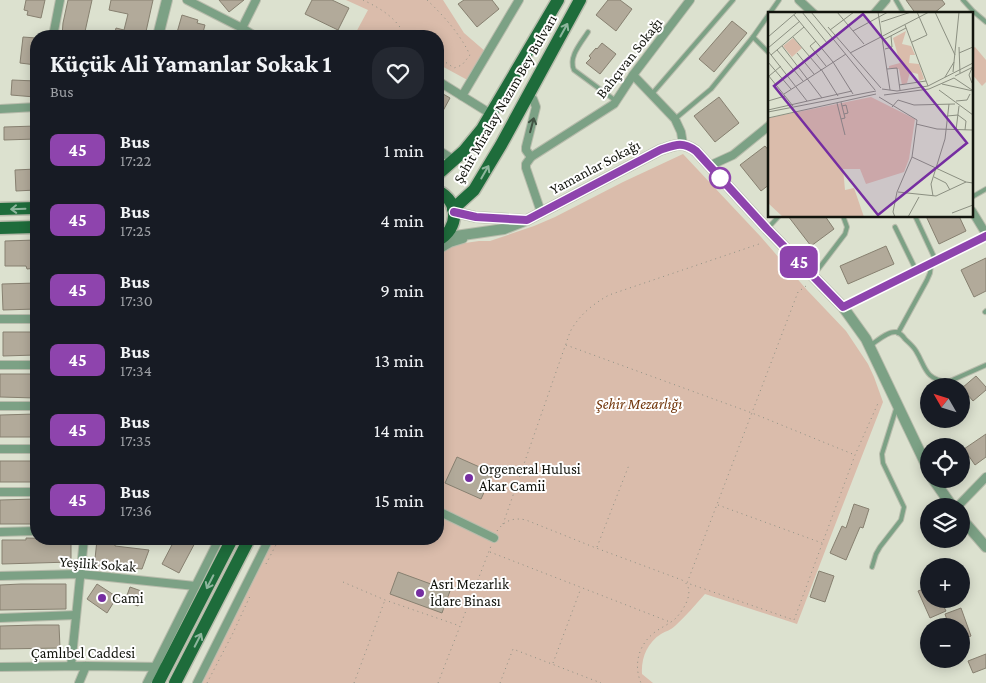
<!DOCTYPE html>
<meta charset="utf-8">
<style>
body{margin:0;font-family:"Crimson Pro",serif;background:#242831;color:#f1f3f6;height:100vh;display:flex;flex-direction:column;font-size:19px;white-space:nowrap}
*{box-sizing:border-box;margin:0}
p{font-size:16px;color:#9ea1a6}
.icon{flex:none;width:28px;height:28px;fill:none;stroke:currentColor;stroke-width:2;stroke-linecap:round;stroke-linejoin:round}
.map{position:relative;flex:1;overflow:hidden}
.side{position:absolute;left:30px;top:30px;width:414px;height:515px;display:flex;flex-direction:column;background:#171b24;border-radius:20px;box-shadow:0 2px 12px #0003}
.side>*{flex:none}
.badge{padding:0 10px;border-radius:8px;font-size:18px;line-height:32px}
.needle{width:32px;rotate:309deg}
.tools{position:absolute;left:920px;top:378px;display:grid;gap:10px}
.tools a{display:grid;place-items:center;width:50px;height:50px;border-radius:50%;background:#171b24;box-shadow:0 2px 12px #0003;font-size:25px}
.map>.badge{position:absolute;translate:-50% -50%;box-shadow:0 0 0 2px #fff}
.round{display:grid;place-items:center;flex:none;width:52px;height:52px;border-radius:20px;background:#242831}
.headline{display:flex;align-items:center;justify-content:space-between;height:85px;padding:0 20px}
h1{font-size:24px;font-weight:700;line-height:38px}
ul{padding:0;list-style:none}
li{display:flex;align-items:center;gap:15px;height:70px;padding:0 20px}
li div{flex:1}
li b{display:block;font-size:19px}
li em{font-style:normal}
li .badge{min-width:55px;font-weight:700;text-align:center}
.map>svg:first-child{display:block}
.green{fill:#dabcab}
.building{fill:#b2aa9a;stroke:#878070}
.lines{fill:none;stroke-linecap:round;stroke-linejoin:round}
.service-casing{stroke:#b8bcac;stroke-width:6}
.minor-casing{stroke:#b8bcac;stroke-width:10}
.tertiary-casing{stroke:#b8bcac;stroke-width:12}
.primary-casing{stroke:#b8bcac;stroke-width:15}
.path{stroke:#8e9184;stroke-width:1;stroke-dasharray:1 4;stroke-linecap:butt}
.service{stroke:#7ca185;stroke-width:4}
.minor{stroke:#7ca185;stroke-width:8}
.tertiary{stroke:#7ca185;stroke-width:10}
.primary{stroke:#1e6c3b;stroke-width:12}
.oneway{stroke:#8eb69d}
.oneway2{stroke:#425343}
.line-casing{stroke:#fff;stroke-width:11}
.line{stroke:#8e44ad;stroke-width:8}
.stop-dot{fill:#fff;stroke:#8e44ad;stroke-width:2.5}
.poi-dot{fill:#762ea1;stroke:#fff;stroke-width:2}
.labels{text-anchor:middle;stroke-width:4;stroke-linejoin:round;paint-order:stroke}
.street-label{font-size:15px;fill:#12140d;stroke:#fff}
.park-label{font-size:15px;font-style:italic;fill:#71360b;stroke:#fff}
.poi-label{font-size:15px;fill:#12140d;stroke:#fff;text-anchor:start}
.inset-road{fill:none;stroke:#8b8f81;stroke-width:1}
.view{fill:#762ea1;fill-opacity:0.15;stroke:#762ea1;stroke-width:2.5}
.inset-edge{fill:none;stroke:#12140d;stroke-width:2.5}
</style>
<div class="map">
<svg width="986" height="683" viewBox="0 0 986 683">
<rect width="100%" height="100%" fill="#dce1cf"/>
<g class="green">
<path d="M346,0H443L464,33L486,52L473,83L438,64V36H354L368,10Z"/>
<path d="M975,47L986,60V82L982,86L972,74V49Z"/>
<path d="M683,154L761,237L807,290L846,331L868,364L874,377L883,402L837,520L797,624L705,594C695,605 686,616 675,626C671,630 666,631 661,634C647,643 641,658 642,674L653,683H198L270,539H438V252L458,244L479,241H490L534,226L555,217L623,182Z"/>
</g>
<g class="building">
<path d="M26,0H45L41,18L27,15L28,11L24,10Z"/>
<path d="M68,0H92L84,36H62L63,23Z"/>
<path d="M111,0H153L145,36H114L116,28L124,30L128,14L109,10Z"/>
<path d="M219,0H244L229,12Z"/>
<path d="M312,0H332L349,8L338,30L305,14Z"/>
<path d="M464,0H492L499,9L477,27L458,4Z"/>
<path d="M608,0H620L632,9L616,31L596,15Z"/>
<path d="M906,0H942L945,4L933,14H916Z"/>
<path d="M182,15L198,20L197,23L205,25L202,36H176Z"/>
<path d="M732,21L747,33L714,72L699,59Z"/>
<path d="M23,37L36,38V65L20,63Z"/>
<path d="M602,43L616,54L600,74L586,63L591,58L589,56L596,48L597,49Z"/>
<path d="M12,80L36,81L35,97L11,95Z"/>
<path d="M438,91L450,98L438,120Z"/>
<path d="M719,97L739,123L715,142L694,116Z"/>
<path d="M36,126V139L4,140V127Z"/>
<path d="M765,146L770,152V184L761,191L740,165Z"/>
<path d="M36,169V190L16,191L15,170Z"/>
<path d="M788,216H825L834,229L811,246Z"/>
<path d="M926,216H959L966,231L939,244Z"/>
<path d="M36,240V268L27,269L26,266H5V241Z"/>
<path d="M886,246L894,264L848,284L840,266Z"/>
<path d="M986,258V291L974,297L961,270Z"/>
<path d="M36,283V309L3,310L2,284Z"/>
<path d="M3,332H36V355L3,356Z"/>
<path d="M0,374H36V398L0,397Z"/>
<path d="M976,376L986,387V390L973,401L962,388Z"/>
<path d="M36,414V437H0V415Z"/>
<path d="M986,434V457L975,465L964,449Z"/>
<path d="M457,457L493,473L481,499L445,483Z"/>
<rect x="0" y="461" width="36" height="21"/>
<path d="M36,499V524H0V500Z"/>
<path d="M854,504L869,509L863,528L860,527L846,560L830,553L842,526L846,528Z"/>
<path d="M26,538L71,539V562L2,564V540H26Z"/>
<path d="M175,539H197L179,573L162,564Z"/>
<path d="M97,540L115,542V546L149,550L142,569L112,566V570L94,568Z"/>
<path d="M819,571L834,576L825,602L810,597Z"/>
<path d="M398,572L450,591L442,613L390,594Z"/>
<path d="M21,584H66V609L0,610V585Z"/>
<path d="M97,584L117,597L107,613L87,599Z"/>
<path d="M130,587L144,592L138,606L125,601Z"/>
<path d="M929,587V599H940L946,611L930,618L918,591Z"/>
<path d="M961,608L971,636L961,640V626H949L945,614Z"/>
<path d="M36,625H59L60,648L0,649V626Z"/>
<path d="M986,654V668L973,673L968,661Z"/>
</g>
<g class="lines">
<g class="service-casing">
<g id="service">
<path d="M896,0L904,14"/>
<path d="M963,0L973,11L986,22"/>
<path d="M588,32C581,43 568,57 574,70L616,101"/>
<path d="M753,37L770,54"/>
<path d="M651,95L733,0"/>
<path d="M675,119L711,89L753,37L779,0"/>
<path d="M972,197L986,189"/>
<path d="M916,218L936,261"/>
<path d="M895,227L916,270"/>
<path d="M767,229L779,216"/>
<path d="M813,276L845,234L847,227L843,216"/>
<path d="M985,312L986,311"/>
<path d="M898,333L927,280L930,273L931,264"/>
<path d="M871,345C877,341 888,331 896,332C900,333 903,336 905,339C909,343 913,346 916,351C926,367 924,379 948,382L986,365"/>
<path d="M872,567L876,554L880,547L901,520L904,507L883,463L882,454L896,409"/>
</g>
</g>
<g class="minor-casing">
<g id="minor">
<path d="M187,0L242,28L255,36"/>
<path d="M799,0L814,14"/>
<path d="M874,14L886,0"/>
<path d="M242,28L256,0"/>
<path d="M53,36L60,0"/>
<path d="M633,75L675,119L681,132L683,144"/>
<path d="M438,81L491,114"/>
<path d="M528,95L533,99L536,107L526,147V150L531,157"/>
<path d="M462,96L519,0"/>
<path d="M0,109L36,107"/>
<path d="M438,150L454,160"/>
<path d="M709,166L733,155L770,125"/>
<path d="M972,211L986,234"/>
<path d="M541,212L526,168V164L531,157L614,104L633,75L690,0"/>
<path d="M438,250L450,243L463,239"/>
<path d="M843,307L986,236"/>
<path d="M0,319H36"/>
<path d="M0,365H36"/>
<path d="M0,406H36"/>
<path d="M0,449H36"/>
<path d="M0,492H36"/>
<path d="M958,506L986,477"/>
<path d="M438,511L494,538"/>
<path d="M0,532L36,531"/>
<path d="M0,576L80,574L195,586"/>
<path d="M0,618L76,615"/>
<path d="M71,666L84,539"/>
<path d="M0,667L86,666L166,667"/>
<path d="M79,683L86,666"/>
<path d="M147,683L219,539"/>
<path d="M197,683L269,539"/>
</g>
</g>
<g class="tertiary-casing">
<g id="tertiary">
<path d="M158,36L167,0"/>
<path d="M454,212L476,217L524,220"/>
<path d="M442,238L504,229L527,220L660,150C675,145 682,141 696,151L767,229L843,307L866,339L929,471"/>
<path d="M933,479L952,506"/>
<path d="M961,518L986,547"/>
</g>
</g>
<g class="primary-casing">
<g id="primary">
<path d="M438,174L464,151L482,129L558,0"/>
<path d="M438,191C460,202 459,229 438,240"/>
<path d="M0,209L36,208"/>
<path d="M453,209L474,190L501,145L580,0"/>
<path d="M0,228L36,227"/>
<path d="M158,683L232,539"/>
<path d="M175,683L249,539"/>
</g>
</g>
<g class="path">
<path d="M363,0C380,8 397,18 405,36"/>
<path d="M427,0C444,16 460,34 470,55L462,65L454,68L438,57"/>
<path d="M806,286L798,292L687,583L794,620L855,455L879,401"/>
<path d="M566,345L752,413L855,455"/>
<path d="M718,505L822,543"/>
<path d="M503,524L570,332C579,315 593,304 609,295L762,243"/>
<path d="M497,531C504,521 513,517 526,520L596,548L682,580C697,589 684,610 675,619C669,624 662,627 655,632C639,644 633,664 641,683"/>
<path d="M597,547L629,465"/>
<path d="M490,552L670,622"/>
<path d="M266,564L279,539"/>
<path d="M343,582L385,600L460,626"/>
<path d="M553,663L581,588"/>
<path d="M207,683L233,633L251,594"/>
<path d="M354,683L385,600"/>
<path d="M438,683L491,546"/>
<path d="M500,683L513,649L601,683"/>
</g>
<use href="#service" class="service"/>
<use href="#minor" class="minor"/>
<use href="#tertiary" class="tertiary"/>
<use href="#primary" class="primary"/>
</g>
<defs><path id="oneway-shaft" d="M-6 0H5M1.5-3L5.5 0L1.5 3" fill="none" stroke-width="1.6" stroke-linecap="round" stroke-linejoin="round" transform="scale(1.25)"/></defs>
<g class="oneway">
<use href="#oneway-shaft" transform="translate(564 30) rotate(-61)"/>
<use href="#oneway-shaft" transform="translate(485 172) rotate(-60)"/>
<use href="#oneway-shaft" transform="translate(18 209) rotate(178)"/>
<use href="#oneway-shaft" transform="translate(210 582) rotate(117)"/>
<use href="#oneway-shaft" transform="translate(198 640) rotate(-63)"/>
</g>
<use class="oneway2" href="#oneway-shaft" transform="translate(532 125) rotate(-75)"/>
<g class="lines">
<g class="line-casing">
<path id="line" d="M454,212L476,217L527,220L660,150C675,145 682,141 696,151L767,229L843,307L986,236"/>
</g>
<use href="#line" class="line"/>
</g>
<circle class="stop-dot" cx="720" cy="178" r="10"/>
<g class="poi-dot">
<circle cx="469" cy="478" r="5"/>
<circle cx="420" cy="593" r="5"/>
<circle cx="102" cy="598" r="5"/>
</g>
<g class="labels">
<g class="street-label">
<text transform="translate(629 58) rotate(-52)" y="5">Bahçıvan Sokağı</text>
<text transform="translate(505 99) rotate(-60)" y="5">Şehit Miralay Nazım Bey Bulvarı</text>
<text transform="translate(595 167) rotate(-28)" y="5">Yamanlar Sokağı</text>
<text transform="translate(98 564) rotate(4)" y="5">Yeşilik Sokak</text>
<text x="83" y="658">Çamlıbel Caddesi</text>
</g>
<g class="park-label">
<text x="639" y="409">Şehir Mezarlığı</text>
</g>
<g class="poi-label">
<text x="479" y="474">Orgeneral Hulusi<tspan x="479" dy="17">Akar Camii</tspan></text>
<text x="430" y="589">Asri Mezarlık<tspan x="430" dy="17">İdare Binası</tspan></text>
<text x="112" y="603">Cami</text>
</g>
</g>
<g transform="translate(768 12)">
<rect width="205" height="205" fill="#dce1cf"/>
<path d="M138,19L134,32L143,34L147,43H142L141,51L151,52L156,67L151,69L150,62L142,60L139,71L134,73L131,57L121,56V54L132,51L125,26ZM25,26L34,36L24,45L15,34ZM103,85L147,107L141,147L136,160L98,172L92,157H75L77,178L86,176L96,205H15L0,191V106Z" fill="#dabcab"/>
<path class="inset-road" d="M34,0L59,31M43,0L107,78M69,0L96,32M110,0L122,78M167,0L187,43M26,3L65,50L85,82M113,10L143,0M137,13L160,74M60,15L113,76M62,18L86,0M85,19L120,0M0,25L29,0M25,25L53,58M115,28L138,16M48,29L42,34L58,54M144,30L159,23L149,0M14,34L54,86M191,35L192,61M0,36L32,9M117,37L124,35L123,24M9,38L35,69M0,39L39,89M29,41L46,62M82,41L161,0M191,41L205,35M3,43L36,15M0,50L23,77M53,57L70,84M119,57L129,56L132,78M185,60L191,0M0,63L25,94M1,64L13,54M187,64L205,55M177,65L186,50M186,66L204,78M204,71L201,63L204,56M174,72L205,79M131,73L158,69M114,77L129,79L160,74L205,51M171,78L205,103M16,82L78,42M116,83L161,77L186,66M111,85L149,108L144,145L129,180L125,200L127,205M0,89L17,84M188,89L199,88L202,82M73,90L77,106L73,107M69,91L77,123M74,94L78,93L80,101L76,102M124,95L130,88L146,93L187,92M0,98L84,79M0,100L108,79M179,104L190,103L198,109L197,118M0,106L108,82M148,112L169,117L205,118M188,118L191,94M144,145L198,170M166,165L178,171L182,178M130,180L168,184L198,170L205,171M165,184L163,172L177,127L181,92M184,201L205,193M140,205L151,185"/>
<path class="view" d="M95,2L199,131L110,203L6,74Z"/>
<rect width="205" height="205" class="inset-edge"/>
</g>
</svg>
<div class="tools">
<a><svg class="needle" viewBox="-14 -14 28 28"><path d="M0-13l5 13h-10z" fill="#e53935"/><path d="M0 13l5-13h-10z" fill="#9ea1a6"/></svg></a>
<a><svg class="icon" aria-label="locate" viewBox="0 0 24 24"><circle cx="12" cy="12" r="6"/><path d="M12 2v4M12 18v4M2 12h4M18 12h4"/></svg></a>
<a><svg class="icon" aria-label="layers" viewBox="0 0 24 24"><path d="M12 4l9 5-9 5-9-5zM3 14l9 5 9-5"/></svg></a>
<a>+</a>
<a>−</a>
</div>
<b class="badge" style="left:799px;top:262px;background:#8e44ad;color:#fff">45</b>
<section class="side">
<div class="headline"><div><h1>Küçük Ali Yamanlar Sokak 1</h1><p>Bus</p></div><a class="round"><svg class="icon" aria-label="heart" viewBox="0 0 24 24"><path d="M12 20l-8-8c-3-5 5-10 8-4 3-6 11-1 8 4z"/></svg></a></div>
<ul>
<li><span class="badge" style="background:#8e44ad;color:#fff">45</span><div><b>Bus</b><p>17:22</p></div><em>1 min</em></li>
<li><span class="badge" style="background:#8e44ad;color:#fff">45</span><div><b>Bus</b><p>17:25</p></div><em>4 min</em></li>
<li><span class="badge" style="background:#8e44ad;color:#fff">45</span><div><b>Bus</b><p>17:30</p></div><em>9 min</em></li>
<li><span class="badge" style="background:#8e44ad;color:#fff">45</span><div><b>Bus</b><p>17:34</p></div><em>13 min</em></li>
<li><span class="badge" style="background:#8e44ad;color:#fff">45</span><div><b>Bus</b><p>17:35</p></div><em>14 min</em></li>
<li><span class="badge" style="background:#8e44ad;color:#fff">45</span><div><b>Bus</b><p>17:36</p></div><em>15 min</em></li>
</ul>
</section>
</div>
